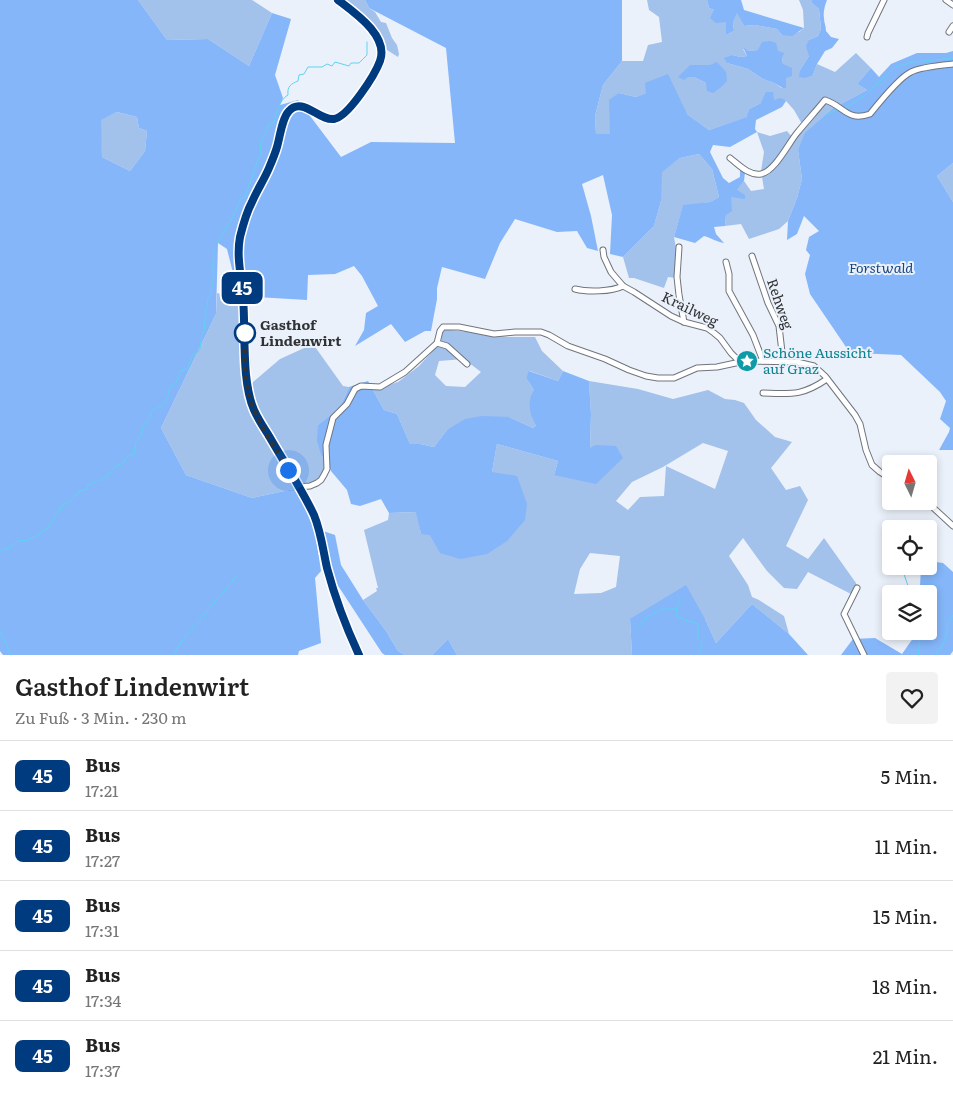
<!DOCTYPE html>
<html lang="de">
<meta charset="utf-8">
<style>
body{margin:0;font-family:Literata,serif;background:#f2f2f2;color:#222;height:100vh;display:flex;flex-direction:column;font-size:19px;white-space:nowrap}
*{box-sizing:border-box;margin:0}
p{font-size:16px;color:#767676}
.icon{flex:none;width:28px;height:28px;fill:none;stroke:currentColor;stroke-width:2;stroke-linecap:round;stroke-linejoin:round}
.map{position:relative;height:655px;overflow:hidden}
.sheet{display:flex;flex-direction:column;background:#fff;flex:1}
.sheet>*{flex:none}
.badge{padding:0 10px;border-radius:8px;font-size:18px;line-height:32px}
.needle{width:32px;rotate:355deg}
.controls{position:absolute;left:882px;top:455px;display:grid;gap:10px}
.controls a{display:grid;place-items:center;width:55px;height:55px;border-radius:5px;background:#fff;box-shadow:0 2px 8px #0003;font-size:25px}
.you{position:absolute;width:25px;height:25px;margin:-12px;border:4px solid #fff;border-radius:50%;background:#1a73e8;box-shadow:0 0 0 8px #1a73e833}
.map>.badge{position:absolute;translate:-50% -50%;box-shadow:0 0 0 2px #fff}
.round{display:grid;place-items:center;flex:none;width:52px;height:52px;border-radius:5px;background:#f2f2f2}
.summary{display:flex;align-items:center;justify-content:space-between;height:85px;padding:0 15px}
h1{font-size:24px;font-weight:600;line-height:38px}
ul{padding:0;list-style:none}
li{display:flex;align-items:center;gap:15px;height:70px;padding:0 15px;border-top:1px solid #e0e0e0}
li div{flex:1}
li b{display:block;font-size:19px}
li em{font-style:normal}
li .badge{min-width:55px;font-weight:700;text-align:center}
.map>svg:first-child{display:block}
.green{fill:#a2c1eb;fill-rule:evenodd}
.forest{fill:#84b6f9;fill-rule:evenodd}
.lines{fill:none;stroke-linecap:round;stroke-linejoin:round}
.stream{stroke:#5fd3f0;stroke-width:1}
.street-casing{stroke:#70757d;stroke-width:7}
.secondary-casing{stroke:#70757d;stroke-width:9}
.street{stroke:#fff;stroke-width:5}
.secondary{stroke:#fff;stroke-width:7}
.line-casing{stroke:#fff;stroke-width:11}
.line{stroke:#003b80;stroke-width:8}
.walk{stroke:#303336;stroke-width:5;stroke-dasharray:0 9}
.stop-dot{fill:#fff;stroke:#003b80;stroke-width:2.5}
.labels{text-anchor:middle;stroke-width:4;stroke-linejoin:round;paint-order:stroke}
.park-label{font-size:14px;font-style:italic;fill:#184783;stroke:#ebf1fa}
.street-label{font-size:14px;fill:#303336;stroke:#ebf1fa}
.stop-label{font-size:14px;font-weight:bold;fill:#303336;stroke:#ebf1fa;text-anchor:start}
.culture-label{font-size:14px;fill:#0d838f;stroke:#ebf1fa;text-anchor:start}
</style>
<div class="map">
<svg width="953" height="655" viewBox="0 0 953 655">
<rect width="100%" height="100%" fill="#ebf1fa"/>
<g class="green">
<path d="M138,0H252L272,13L249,66L208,39L167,40Z"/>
<path d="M341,0H365L369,8L375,12L381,22L386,23L392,38L397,45L399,54L398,57L384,48Z"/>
<path d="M647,0H707L709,8L714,10L726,21V35L734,31L733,23L737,12L744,26L755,25L777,29L782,35L799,32L804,28L803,10L799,0H812V3L819,9L821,29L818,36L809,40V56L800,70L813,75L817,64L835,72L856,53L871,68L857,84L867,90L835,107L798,150L802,179L797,198L788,221L779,229L749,239L741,224L725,226L726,214L731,197L744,181L751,191L764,189L761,171L764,152L757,132L770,136L787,131L792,137L802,124L794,110L786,101L761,103L749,109L748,117L709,130L687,114L646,93L636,97L619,93L610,134H596L595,116L603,85L622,61H643L648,45L662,42L659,17L649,10ZM743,49L748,51L758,50L782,58L783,64L782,88L774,83L763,79L748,69L727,63L733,55L740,57L747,56ZM690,65H710L706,83L694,77H688Z"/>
<path d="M117,112L137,117L139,128L147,131L145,151L130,171L102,157L100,120Z"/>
<path d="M699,154L712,169L719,197L710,202L683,206L674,237L676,248V278L668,277L664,288L634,278H629L623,257L654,226L661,201V172L680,158Z"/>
<path d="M953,163V202L937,176Z"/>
<path d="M217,293L238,299L245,389L280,359L313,344L343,386L349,387L340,407L318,425C321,439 333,471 316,480C311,483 300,484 293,485L294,489L252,498L186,475L161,428L216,314Z"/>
<path d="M443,329L508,337H535L542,351L563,371L558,381L530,371L526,378L534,390L536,425L533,428L509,417L447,430L434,447L420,444H410L397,414L384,410L373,390L398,382L419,366L441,342ZM464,359L481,372L465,387L446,386L435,375L439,361Z"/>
<path d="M589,381L638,389L673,399L708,390L725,399L735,400L744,403L756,420L775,437L792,442L771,468L786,490L800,486L808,500L786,546L808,559L824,538L856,583L857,588L853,595L808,572L797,589L784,588L767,571L743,538L729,556L748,585L752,597L759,600L784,616L789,634L752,604L716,643L705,619H630L632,655H457L448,639L432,655H405L398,651L386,631L363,600L377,591L376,588H378L364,530L388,520L389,513L417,512L421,534L492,472L497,444L558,461L554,475L590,449L591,414ZM703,443L728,451L715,489L666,466L664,496L640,497L628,510L616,501L632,482L663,467ZM590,553L620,556L616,587L601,593L574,594L580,569Z"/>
</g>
<g class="forest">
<path d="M0,0H138L167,40L208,39L249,66L272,13L291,19L275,75L283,98L280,105L298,100L341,157L371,142L455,143L446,48L369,8L365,0H622V61L603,85L595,116L596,134H610L609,100L619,93L636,97L646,93L645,83L668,74L687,114L709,130L747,117L749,109L761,103L766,92H773L774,100L781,98L786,101L782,107L756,120L755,129L757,132L730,147L713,145L710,152L723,178L729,183L740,177V170L745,172L744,181L737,190L745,195V199L731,197L732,211L726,215L725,226L714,227L716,234L724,243C717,242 711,238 704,236L695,243L674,237L683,205L710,202L719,197L712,169L699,154L680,158L662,172L661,201L654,226L623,257L610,254L612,215L603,175L582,184L591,216L598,251L587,248L577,231L557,232L515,219L500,243L485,279L442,267L437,288V299L431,331H425L405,342L391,324L355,346L364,330L366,313L378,306L362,276L354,266L335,274L308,275L307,300L256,297L236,285L227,249L218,243L216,314L161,428L186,475L252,498L294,489L297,490L315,531L321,571L315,578L321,643L299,651L298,655H3L0,651ZM117,112L137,117L139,128L147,131L145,151L130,171L102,157L101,120Z"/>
<path d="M707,0H741L744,10L804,28L792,36L782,35L777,29L755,25L744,26L737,13L733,23L734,31L726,35V22L716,23L710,18L714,10L709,8Z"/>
<path d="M812,0H827C825,5 823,12 824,18C824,23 826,26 826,31L831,37L839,39L832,48L825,51L817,64L813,75L805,78L799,77L800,70L809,56L806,46L809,40L818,36L821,29L819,9L812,3Z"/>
<path d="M770,41L776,43L778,51L784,53L782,58L783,64L792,68V76L786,78V88H783L774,83L763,79L748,69L727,63L724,58L733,55L740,57L747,56L743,47L748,51L758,50L762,42Z"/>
<path d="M953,51V163L937,176L953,202V450H939L949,432L950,428L940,419L946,401L940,392L901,355L856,353L846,347L810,294L805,274L810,255L806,250L809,237L819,231L804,216L797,234L787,240L788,221L797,198L802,179L798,150L805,133L835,107L867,90L857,84L871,68L879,77L891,64L917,53H946Z"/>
<path d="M717,62L726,72L727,81L721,87L713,93L707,91L706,83L694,77H688L684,80L678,77L690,65H710Z"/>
<path d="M529,371L558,381L563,371L589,381L591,414L590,448L596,445L616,446L623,458L596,484L554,475L558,461L497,444L492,472L517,476L527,504L525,520L507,541L487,554L460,559L440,553L430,535L421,534L416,512L389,513L381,499L360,506L351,504L347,490L331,471L329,465L321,454L317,441L318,425L340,407L349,387L368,381L384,410L397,414L410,444H420L434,447L447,430L465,419L482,416L509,417L533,428L536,425C529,414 527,401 534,390L526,378Z"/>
<path d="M323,531L335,535L341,565L363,600L386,631L398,651L405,655H385L382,653L335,581Z"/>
<path d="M929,561L943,563L953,572V651L950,655H841L853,639L875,638L902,654L918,631H929V594H914L920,587L921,566H929Z"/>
<path d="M686,585L705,619L716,643L752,604L789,634L808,655H632L630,619Z"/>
<path d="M448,639L457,655H432Z"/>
</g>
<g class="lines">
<g class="stream">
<path d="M842,108L847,107L864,96L895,67L913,62L953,58"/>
<path d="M826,115L839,109"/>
<path d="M217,243L235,213L239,202L242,198L245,197L261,152C258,137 266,138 269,125L274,122C276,113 280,99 288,95C287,86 291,84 298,81L299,75L304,74L308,67H322L327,64L332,66L335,62L349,66L351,63H359L367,55V42"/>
<path d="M0,551L4,549H8L17,541L28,540L33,537L34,538L42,532V531L48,528L59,510L65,504L72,500L80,491L86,489L89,484C95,484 100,478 107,477L112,470L116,467L117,465L122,464L128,456L132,455L134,453L136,442L141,436L144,425L149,421L152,410C165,406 168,399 170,386L176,383L181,371L187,369L193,355L198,352L200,349L202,335L205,330L204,321L206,314L205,310L207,307L208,298L211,295L212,285L213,283V276L214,273L212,265L213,263L214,250"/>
<path d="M901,566L911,594"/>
<path d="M681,600C677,605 675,609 677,616L685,620L698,624V638L702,643L699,655"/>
<path d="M637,628C641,623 649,616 654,613C657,612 660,611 662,609H676"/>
<path d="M0,631L11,655"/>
<path d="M174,655L181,642L225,590L238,574"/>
<path d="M918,655L921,631"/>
<path d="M936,655L943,644L947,633L948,623L953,615"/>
</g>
<g class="street-casing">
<g id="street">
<path d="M946,0L953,5"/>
<path d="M949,32L953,26"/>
<path d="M867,37L868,33L884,0"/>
<path d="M730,158C739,165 749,176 761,174C775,171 788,144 797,133C806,122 816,111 825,100C844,106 847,122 870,114C878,104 900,77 911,72C920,67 943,65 953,64"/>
<path d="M679,247L677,277L679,295L684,322"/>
<path d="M603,250L604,257L611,272L623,286L634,292L671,316L684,322L707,328L714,333L720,338L731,353L739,361"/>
<path d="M752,256L768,303L779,326L783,361"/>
<path d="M726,262L729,274V291L753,335L763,361"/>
<path d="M575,289C587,292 611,292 623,286"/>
<path d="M437,343L447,346L467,364"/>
<path d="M763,393C792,394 802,396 827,379"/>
<path d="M298,487L310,486L317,483L321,480L324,475L327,469L326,445L333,418L347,404L355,389L361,386L380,387L405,372L437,343L440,331L443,327H459L494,334L515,332H541L549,335L568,346L605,359L629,370L646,376L658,378H674L697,368L717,367L745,361L797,362L814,366L825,376L855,415L860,424L866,450L872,465L880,472L891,479"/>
<path d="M926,501L953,526"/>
<path d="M857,588L844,614L864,655"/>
</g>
</g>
<g class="secondary-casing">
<path id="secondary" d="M338,0C353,12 383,32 382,54C381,65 373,76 367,85C360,95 352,109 340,116C322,128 303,94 289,111C282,119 277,147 273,158C268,174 258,187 251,202C246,213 242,226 240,238C236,258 242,278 243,298C245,327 245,356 247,386L248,392L254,410L314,515C321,532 323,550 327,568C335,598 346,627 359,655"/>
</g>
<use href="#street" class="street"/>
<use href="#secondary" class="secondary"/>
</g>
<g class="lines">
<g class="line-casing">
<path id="line" d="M338,0C355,13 389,36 380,61C375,75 348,117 334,119C319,121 302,96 289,111C282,118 280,137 277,147C275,154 272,161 269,168C264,180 257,190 252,202C246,213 243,225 240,237C236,258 242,278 243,298C246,331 241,380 254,410C258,419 264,428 269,436C284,462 301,488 314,515C321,532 323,550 327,568C335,598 346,627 359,655"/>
</g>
<use href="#line" class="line"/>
<path class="walk" d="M245,333C244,351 244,381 250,398C257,423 275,447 288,470"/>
</g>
<defs>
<g id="sight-disc" transform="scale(1.125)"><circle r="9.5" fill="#0f9aa8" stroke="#ebf1fa"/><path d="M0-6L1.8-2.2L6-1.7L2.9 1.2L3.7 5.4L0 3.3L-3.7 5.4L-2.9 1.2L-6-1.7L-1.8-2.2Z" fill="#fff"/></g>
</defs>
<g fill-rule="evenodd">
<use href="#sight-disc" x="747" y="361"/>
</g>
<circle class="stop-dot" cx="245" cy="333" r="10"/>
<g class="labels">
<g class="park-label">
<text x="881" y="273">Forstwald</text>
</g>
<g class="street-label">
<text transform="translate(780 304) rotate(71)" y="5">Rehweg</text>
<text transform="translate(690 309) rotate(26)" y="5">Krailweg</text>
</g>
<g class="stop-label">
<text x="260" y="330">Gasthof<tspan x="260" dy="16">Lindenwirt</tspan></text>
</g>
<g class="culture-label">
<text x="763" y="358">Schöne Aussicht<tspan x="763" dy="16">auf Graz</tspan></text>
</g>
</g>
</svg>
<div class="controls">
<a><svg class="needle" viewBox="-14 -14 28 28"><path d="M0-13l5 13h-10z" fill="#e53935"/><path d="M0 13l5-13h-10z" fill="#767676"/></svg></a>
<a><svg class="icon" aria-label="locate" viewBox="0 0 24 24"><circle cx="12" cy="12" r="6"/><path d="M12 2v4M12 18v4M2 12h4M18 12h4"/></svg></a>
<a><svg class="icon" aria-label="layers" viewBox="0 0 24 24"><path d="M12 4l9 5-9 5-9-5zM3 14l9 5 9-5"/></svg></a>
</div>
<div class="you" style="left:288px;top:470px"></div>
<b class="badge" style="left:242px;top:288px;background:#003b80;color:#fff">45</b>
</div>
<section class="sheet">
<div class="summary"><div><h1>Gasthof Lindenwirt</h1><p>Zu Fuß · 3 Min. · 230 m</p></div><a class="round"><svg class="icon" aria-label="heart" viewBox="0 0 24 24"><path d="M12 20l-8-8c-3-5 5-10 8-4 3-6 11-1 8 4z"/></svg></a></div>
<ul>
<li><span class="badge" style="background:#003b80;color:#fff">45</span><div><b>Bus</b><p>17:21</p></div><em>5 Min.</em></li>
<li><span class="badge" style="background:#003b80;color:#fff">45</span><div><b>Bus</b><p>17:27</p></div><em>11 Min.</em></li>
<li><span class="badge" style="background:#003b80;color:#fff">45</span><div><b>Bus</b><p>17:31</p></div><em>15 Min.</em></li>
<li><span class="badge" style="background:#003b80;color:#fff">45</span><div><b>Bus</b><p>17:34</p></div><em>18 Min.</em></li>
<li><span class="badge" style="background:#003b80;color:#fff">45</span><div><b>Bus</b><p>17:37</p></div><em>21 Min.</em></li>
</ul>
</section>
